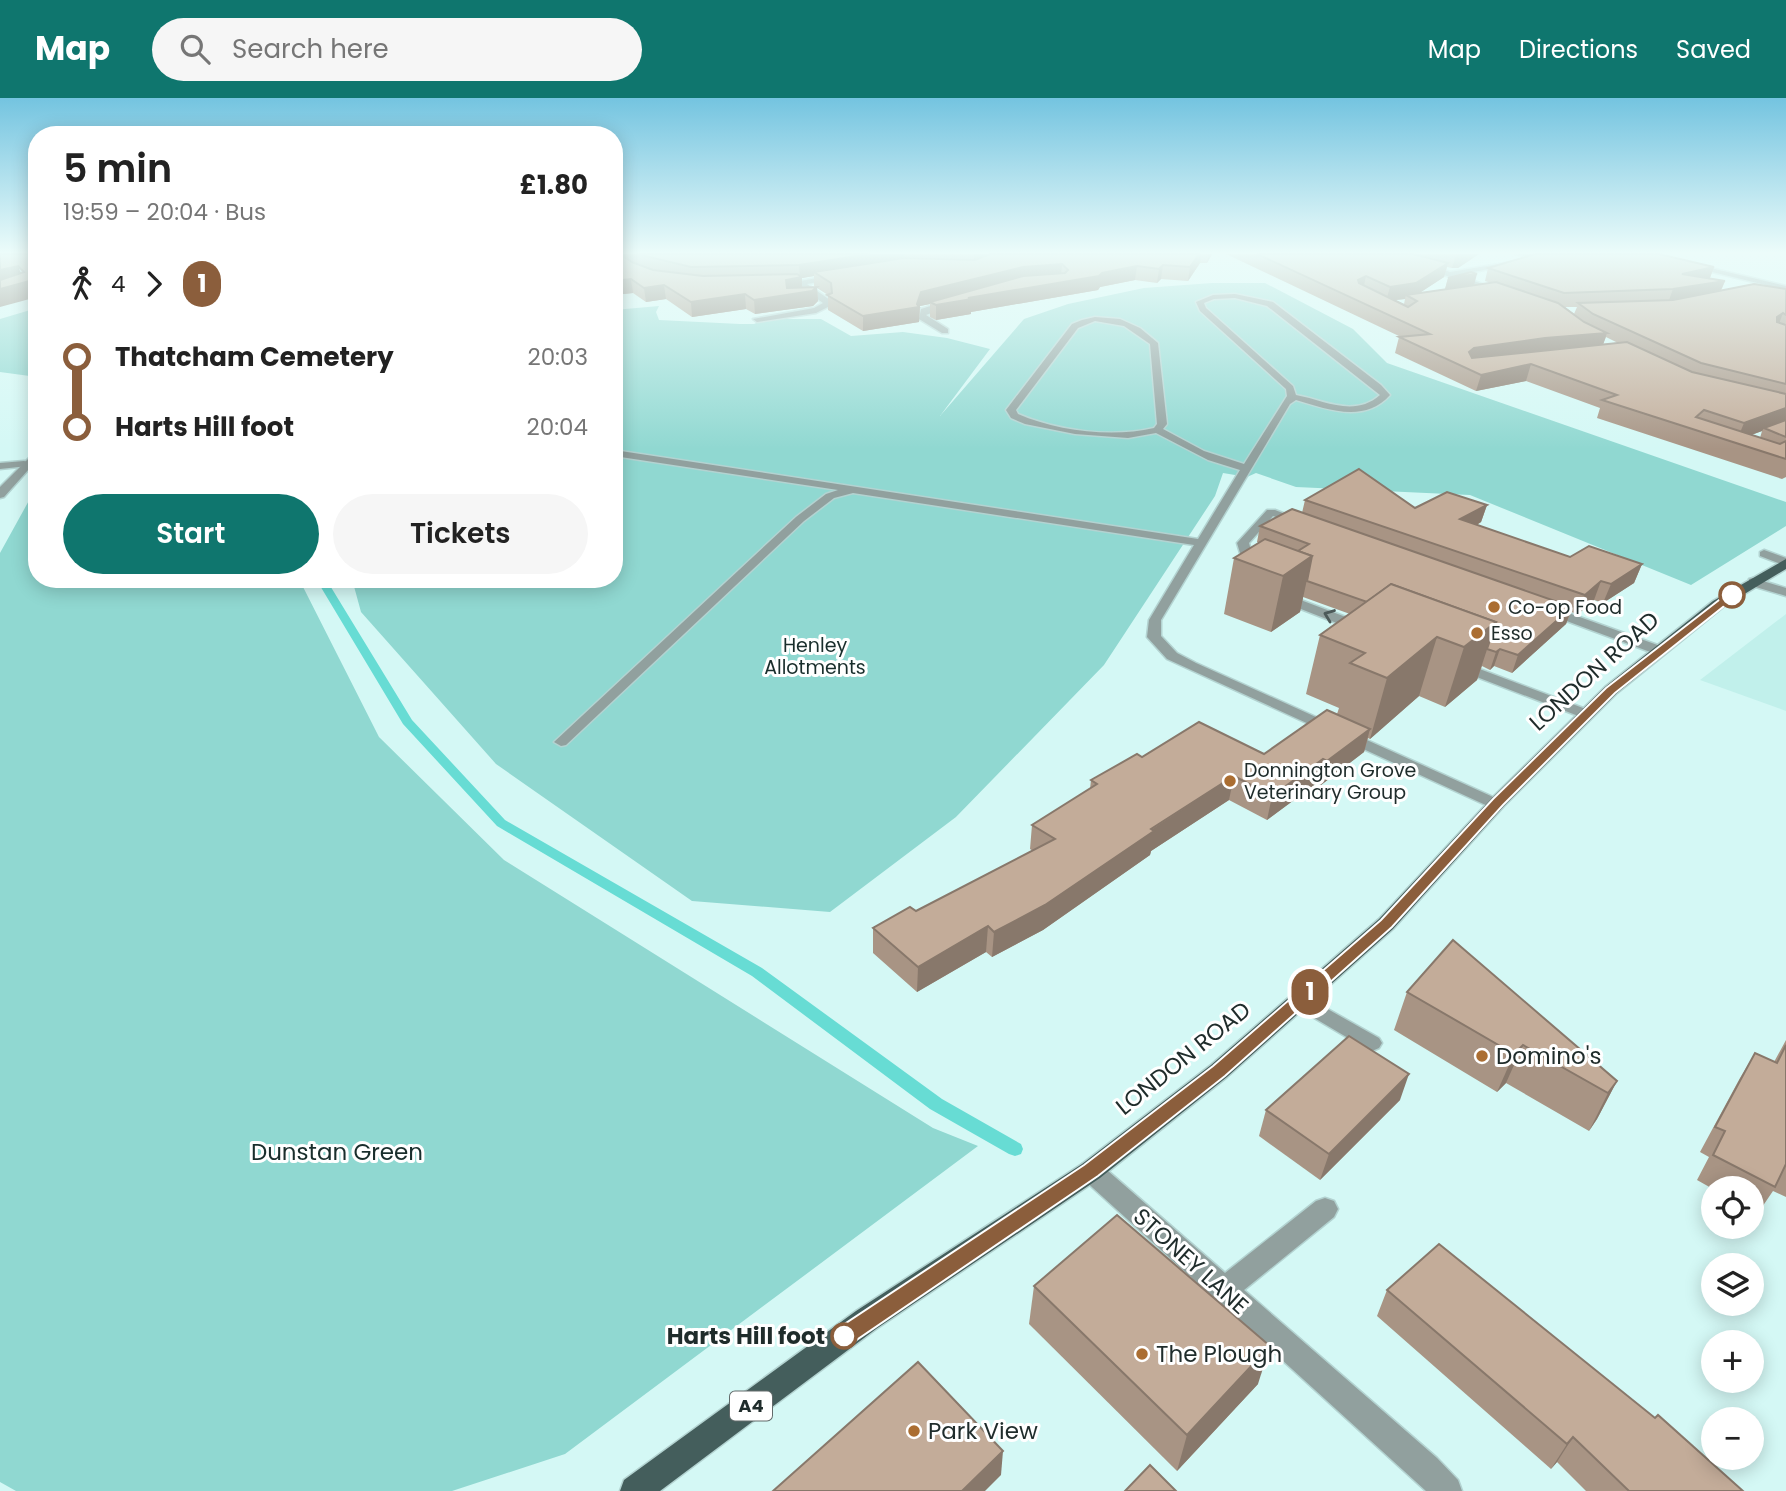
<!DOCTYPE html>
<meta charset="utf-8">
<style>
body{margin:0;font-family:Poppins,sans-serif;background:#f6f6f6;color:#222;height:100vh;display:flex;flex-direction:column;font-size:26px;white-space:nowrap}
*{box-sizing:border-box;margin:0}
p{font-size:23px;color:#767676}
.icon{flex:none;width:38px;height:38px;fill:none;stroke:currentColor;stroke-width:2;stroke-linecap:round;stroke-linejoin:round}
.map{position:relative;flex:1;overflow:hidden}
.details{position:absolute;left:28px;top:28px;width:595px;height:462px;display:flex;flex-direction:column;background:#fff;border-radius:28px;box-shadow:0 4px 18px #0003}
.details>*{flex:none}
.badge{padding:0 14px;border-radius:23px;font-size:24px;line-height:46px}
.controls{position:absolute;left:1701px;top:1078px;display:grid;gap:14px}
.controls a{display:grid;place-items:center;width:63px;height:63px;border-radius:50%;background:#fff;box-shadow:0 4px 18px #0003;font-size:35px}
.map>.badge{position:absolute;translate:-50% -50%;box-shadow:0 0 0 4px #fff}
.legs{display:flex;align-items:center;gap:10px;height:77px;padding:0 35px;font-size:23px}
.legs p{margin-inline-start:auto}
.head{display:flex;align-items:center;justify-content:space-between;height:119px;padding:0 35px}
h1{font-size:38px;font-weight:600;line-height:52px}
.primary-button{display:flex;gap:14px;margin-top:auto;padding:14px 35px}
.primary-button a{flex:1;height:80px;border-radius:42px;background:#0f766e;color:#fff;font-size:28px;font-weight:600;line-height:80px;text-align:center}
.primary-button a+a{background:#f6f6f6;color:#222}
ul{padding:0 35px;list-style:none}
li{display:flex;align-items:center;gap:24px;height:70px;font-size:26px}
li i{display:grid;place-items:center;width:10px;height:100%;margin:0 9px;background:currentColor}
li i::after{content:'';width:18px;height:18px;margin:-9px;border:5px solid;border-radius:50%;background:#fff}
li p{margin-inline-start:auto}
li:first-child i{background:linear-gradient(#0000 50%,currentColor 0)}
li:last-child i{background:linear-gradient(currentColor 50%,#0000 0)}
header{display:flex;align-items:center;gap:42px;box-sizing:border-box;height:98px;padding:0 35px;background:#0f766e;color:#fff}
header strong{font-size:33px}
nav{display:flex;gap:38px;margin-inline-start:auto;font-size:24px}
.search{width:490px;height:63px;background:#f6f6f6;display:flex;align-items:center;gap:18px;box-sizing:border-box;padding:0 24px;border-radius:38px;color:#767676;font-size:26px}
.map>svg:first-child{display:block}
.built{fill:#c1f0eb}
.green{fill:#90d8d1}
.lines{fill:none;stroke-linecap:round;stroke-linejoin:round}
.stream{fill:#67dcd4;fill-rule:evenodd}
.service-casing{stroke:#b3d3d1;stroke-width:3}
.minor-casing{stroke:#b3d3d1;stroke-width:3}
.tertiary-casing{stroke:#b3d3d1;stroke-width:3}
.primary-casing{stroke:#b3d3d1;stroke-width:3}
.service{fill:#91a09e;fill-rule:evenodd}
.minor{fill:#91a09e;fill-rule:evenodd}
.tertiary{fill:#91a09e;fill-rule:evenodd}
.primary{fill:#445e5c;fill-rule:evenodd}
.wall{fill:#a89484;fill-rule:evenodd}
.shaded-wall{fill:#88786b}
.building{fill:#c3ac99;stroke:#88786b;stroke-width:2}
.oneway{stroke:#4d5a59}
.line-1{fill:#8b5e3c;stroke:#fff;stroke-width:2}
.stop-1-dot{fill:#fff;stroke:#8b5e3c;stroke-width:3.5}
.poi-dot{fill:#ab6e32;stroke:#fff;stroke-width:2.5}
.labels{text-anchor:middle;stroke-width:6;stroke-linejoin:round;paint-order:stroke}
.shield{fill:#fff;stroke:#626b6b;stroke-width:2}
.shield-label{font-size:18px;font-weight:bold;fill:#1f2c2b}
.poi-label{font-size:19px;fill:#1f2c2b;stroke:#fff;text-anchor:start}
.park-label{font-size:19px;fill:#192e2c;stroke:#fff}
.near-street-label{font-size:23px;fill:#1f2c2b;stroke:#fff}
.near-poi-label{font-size:23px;fill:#1f2c2b;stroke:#fff;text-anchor:start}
.near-park-label{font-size:23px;fill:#192e2c;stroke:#fff}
.near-stop-label{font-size:23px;font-weight:bold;fill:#1f2c2b;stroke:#fff;text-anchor:end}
</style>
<header>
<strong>Map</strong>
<div class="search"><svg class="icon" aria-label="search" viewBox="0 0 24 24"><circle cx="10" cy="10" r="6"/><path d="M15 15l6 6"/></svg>Search here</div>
<nav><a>Map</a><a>Directions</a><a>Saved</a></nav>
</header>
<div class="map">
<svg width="1786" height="1393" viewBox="0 0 1786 1393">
<rect width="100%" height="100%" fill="#d4f8f5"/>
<path class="built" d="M1786,516V613L1700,582Z"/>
<g class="green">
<path d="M1212,185H1265L1353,231L1387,265L1786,404V428L1691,487L1470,397L1296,389L1256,375L1247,379L1223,375L1215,398L1104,567L956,719L830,814L692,803L496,666L361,514L352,481H614V212L659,208L656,214L659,222L740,226H754L765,221H821L851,238L903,234L947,240L990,251L940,318L1024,221L1068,206L1144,190Z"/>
<path d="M37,210V279L0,274V221Z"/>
<path d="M37,388V481H299L379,639L504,762L933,1030L978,1048L565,1356L452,1393H16L0,1384V455Z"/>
</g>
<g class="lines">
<path class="stream" d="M316,481H326L412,622L505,722L762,870L942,1001L1021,1046L1023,1051L1021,1056L1015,1058L1009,1056L930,1011L752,878L497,728L403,626Z"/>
<g class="service-casing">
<g id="service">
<path d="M1235,196L1273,204L1381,287L1390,297C1364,326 1327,311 1296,302L1290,306L1161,522V538L1177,555L1196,565L1502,703L1504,706L1502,709H1490L1167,561L1147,539L1149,522L1194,447L853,395L834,400L804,423L566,647L561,648L554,644L796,419L826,396L838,392L614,358V352L1198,441L1240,372L1208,362L1156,335L1128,340L1075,336L1025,326L1011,320L1006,312L1072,226L1082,222L1095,219L1120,221L1140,230L1158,245L1167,326L1163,331L1204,353L1244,366L1287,298L1286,291L1200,213L1196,204L1213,197ZM1235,200L1267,208L1380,297C1354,320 1324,302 1296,297L1293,288L1206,210L1204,205L1214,201ZM1095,223L1124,228L1150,246L1157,326L1154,330C1112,340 1057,333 1018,316L1016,312L1078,230Z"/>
<path d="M1267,412H1275L1306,424L1300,427L1273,418L1249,445L1257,475L1255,478H1247L1237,445Z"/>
<path d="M1764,452L1786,460V468L1760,458V454Z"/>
<path d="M1753,480L1786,490V498L1749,487V481Z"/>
<path d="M1282,495L1367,527L1368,530L1367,533H1357L1278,502V496Z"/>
<path d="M1549,508L1663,549L1665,552L1658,556L1653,555L1545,515L1543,512Z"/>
<path d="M1461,564L1591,613L1593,616L1591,619H1581L1456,571L1454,568L1456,565Z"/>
<path d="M1301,896L1379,940L1382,945L1379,950L1372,953L1365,950L1294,908L1291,903L1294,898Z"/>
</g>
</g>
<g class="minor-casing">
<g id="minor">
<path d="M1515,156H1531L1554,162L1550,164Z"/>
<path d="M1423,164L1450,174L1511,164L1515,166L1458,177L1501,193L1498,197L1420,168Z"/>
<path d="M835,177L838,181L807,186L830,202V208L816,215L757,224L753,221L814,210L823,205L798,187H762L759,183H800Z"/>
<path d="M952,201L955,206L926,217L948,231V235H942L919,221L921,211Z"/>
<path d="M24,363L28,364V368L0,371V365Z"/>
<path d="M1091,1063L1100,1066L1225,1175L1316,1103L1325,1100L1334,1103L1338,1111L1334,1119L1244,1192L1437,1360L1458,1382L1462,1393H1426L1082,1080L1079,1073L1082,1066Z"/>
</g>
</g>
<g class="tertiary-casing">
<g id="tertiary">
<path d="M1638,156H1652L1786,188V192Z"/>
<path d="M37,352V362L4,399L0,400V389Z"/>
</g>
</g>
<g class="primary-casing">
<path id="primary" d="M1786,461V471L1723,509L1617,595L1504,708L1393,831L1227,979L1100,1080L876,1231L660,1393H620L624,1382L856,1213L1082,1066L1211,967L1379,821L1492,700L1605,589L1713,503Z"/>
</g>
<use href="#service" class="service"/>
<use href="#minor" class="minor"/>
<use href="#tertiary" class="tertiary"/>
<use href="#primary" class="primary"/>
</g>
<g class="wall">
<path d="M614,156H1212L1207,165H1200L1188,183L1161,181L1157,185L1135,182L1100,189L1098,192L971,214V216L936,222L930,219V206L920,208L919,224L863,233L828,212V197L817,190L818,203L813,208L755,216L746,211L692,219L666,201L646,204L633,195L614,197ZM814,178V188L816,189H802V180Z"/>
<path d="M1226,156H1479L1458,170H1452L1447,169L1444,179L1419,195L1445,191L1448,180L1474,187L1491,185L1485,183L1488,170L1714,169L1710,180L1725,183L1721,193L1786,191V379L1782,381L1597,320L1600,310L1526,283L1476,293L1395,255L1399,239H1401ZM1405,201L1404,206L1395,202ZM1565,209H1577L1574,216ZM1606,239L1618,245L1603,246ZM1762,333L1760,340L1751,337L1754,336Z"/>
<path d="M1305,402L1415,410L1487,407L1481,424L1477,427L1570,459L1642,466L1634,485L1603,505L1594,502L1578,516L1571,514L1566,526L1512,575L1494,568L1490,572L1482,568L1477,582L1445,609L1419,598L1370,641L1368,640L1364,654L1321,687L1317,685L1267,722L1229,702L1151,753L1150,757L1043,832L992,859L986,854L917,894L873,855V830L916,813L1033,753L1030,751L1032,727L1090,691L1091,682L1142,659L1264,656L1337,616L1339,610L1306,596L1320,537L1350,516L1303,499L1300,514L1271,534L1224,516L1234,460L1259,445L1257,444L1260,428L1302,415Z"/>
<path d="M1407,894L1617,983L1597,1021L1589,1033L1506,985L1497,994L1394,932Z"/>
<path d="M1786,942V1099L1773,1093L1758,1115L1752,1111V1090L1713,1091L1697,1082L1709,1059L1700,1054L1740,980L1755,955L1774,964Z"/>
<path d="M1400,1002L1320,1082L1259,1038L1266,1012Z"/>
<path d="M1034,1188L1258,1286L1177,1373L1029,1226Z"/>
<path d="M1387,1192L1655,1320L1743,1393H1586L1557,1364L1551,1371L1377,1218Z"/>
</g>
<g class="shaded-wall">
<path d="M617,156H628L629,161L618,164Z"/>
<path d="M870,156H904V164L814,174V178L802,180V193L787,196L786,182L800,180L799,167Z"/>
<path d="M974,156H1002L974,166Z"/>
<path d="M1199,156H1201L1200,165L1188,183L1190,169Z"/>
<path d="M1208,156H1212L1207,165Z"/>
<path d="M1462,156H1479L1458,170H1452L1456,157Z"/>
<path d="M1448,165L1444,179L1412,200L1406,197L1405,201L1386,203L1390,189Z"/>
<path d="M1062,166L1061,179L930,204V206L920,208L919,224L863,233V218L917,206L921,194L1023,169Z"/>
<path d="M1163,167L1161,181L1157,185L1159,171Z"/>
<path d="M18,168L24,183L0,189V172Z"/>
<path d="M1137,168L1135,182L1100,189L1098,192L971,214V216L936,222V207L968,200Z"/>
<path d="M1714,169L1709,182L1682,176Z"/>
<path d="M1477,176L1473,191L1444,195L1448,180Z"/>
<path d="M1366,178L1363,192L1355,196L1358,182Z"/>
<path d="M37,181V199L0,209V191Z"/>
<path d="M631,181L633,195L614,197V183Z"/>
<path d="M1725,183L1719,196L1668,205L1673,191Z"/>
<path d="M664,187L666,201L646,204L644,190Z"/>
<path d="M817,189L818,203L813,208L755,216L754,202Z"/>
<path d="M745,196L746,211L692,219L691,204Z"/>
<path d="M1783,215L1777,231V219Z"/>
<path d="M1607,235L1602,250L1470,266L1464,270L1469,254L1474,250L1545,240Z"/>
<path d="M1531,266L1526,283L1476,293L1481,277Z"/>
<path d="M1786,310V322L1764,330L1762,333L1737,342L1744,325Z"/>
<path d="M1487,407L1481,424L1455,439L1460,421Z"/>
<path d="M1312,458L1300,514L1271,534L1283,478Z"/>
<path d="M1642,466L1634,485L1603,505L1611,486Z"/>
<path d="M1601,483L1594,502L1578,516L1585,497Z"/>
<path d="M1572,509L1566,526L1512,575L1518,557Z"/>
<path d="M1496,524L1477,582L1445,609L1464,549Z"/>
<path d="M1437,539L1419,598L1370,641L1387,580Z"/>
<path d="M1500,551L1494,568L1490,572L1496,554Z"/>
<path d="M1370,631L1364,654L1321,687L1327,663Z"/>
<path d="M1323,661L1317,685L1267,722L1272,698Z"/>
<path d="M1234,678L1229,702L1151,753L1150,757L1043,832L992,859L994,834Z"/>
<path d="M988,828L986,854L917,894L918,869Z"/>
<path d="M1523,947L1506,985L1497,994L1514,956Z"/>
<path d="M1409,976L1400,1002L1320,1082L1329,1056Z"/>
<path d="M1617,983L1597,1021L1589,1033L1608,995Z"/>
<path d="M1270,1248L1258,1286L1177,1373L1187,1337Z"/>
<path d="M1573,1339L1557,1364L1551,1371L1567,1346Z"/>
<path d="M1003,1353L1001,1377L985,1393H962Z"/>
</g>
<g class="building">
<path d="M0,156H37V181L0,191V182L24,174L18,168L0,172Z"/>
<path d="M614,156H620L632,164L653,172L703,178L797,176L802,179L786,182L787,190L817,189L812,193L754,202L745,196L691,204L664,187L644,190L631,181L614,183Z"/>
<path d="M637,156H870L799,167L691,169Z"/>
<path d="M990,156H1199L1190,169L1163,167L1159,171L1137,168L1102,175L1099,178L968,200L972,201L936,207L930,204L1023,178L1065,175L1068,172L1062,166L1023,169L921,194L917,206L919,209L863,218L827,197L832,195L831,185L814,174L904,160L975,162Z"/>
<path d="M1257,156H1413L1448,165L1416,185L1390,189L1366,178L1358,182L1359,185L1408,209L1417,203L1406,197L1496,184L1558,205L1584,224L1607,235L1545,240L1474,250L1469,254L1472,260L1627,244L1692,274L1786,296V310L1744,325L1704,312L1696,319L1780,346L1786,343V361L1602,302L1617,297L1531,266L1481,277L1399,239L1430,236Z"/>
<path d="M1535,156H1659L1714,169L1682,176L1725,183L1673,191L1564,195L1488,170Z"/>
<path d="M1471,174L1477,176L1448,180Z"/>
<path d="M1754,186L1786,191V217L1783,215L1777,219V224L1786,227V286L1701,265L1593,216L1578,205L1673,202Z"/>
<path d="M1786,322V339L1764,330Z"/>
<path d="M1359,371L1415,410L1447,394L1487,407L1460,421L1570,459L1589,448L1642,466L1611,486L1601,483L1585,497L1305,402Z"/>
<path d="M1292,411L1572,509L1518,557L1500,551L1496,554L1487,551L1496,524L1391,486L1367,504L1307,483L1312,458L1298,453L1309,446L1260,428Z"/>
<path d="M1265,441L1312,458L1283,478L1234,460Z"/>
<path d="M1391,486L1496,524L1464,549L1437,539L1387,580L1350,565L1365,555L1320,537Z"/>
<path d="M1327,612L1370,631L1327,663L1323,661L1272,698L1234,678L1151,731L1154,733L1045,807L994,834L988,828L918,869L873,830L910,809L916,813L1055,741L1032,727L1097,686L1091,682L1137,656L1142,659L1199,624L1264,656Z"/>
<path d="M1453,842L1617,983L1608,995L1523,947L1514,956L1407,894Z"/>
<path d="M1349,938L1409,976L1329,1056L1266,1012Z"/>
<path d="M1786,947V1066L1775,1089L1713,1057L1725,1033L1715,1029L1755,955L1777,965Z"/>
<path d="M1117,1117L1270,1248L1187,1337L1034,1188Z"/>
<path d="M1439,1146L1655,1320L1658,1317L1743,1393H1629L1573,1339L1567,1346L1387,1192Z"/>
<path d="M918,1264L1003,1353L962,1393H773Z"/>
<path d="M1150,1367L1176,1393H1125Z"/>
</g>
<defs><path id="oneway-chevron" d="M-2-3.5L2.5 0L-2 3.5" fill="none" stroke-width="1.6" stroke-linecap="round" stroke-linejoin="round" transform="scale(1.75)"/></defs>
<use class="oneway" href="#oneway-chevron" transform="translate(1329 517) rotate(-159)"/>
<linearGradient id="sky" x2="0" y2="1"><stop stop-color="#74c4e0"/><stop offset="0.44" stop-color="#ecfcfa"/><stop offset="1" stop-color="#ecfcfa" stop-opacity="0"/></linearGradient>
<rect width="1786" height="351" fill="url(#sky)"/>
<path class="line-1" d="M1728,495L1738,497L1615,595L1503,707L1392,829L1225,978L1098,1078L852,1245L844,1248L837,1245L833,1238L837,1231L1084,1067L1213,968L1381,822L1493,701L1606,590Z"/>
<g class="stop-1-dot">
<circle cx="1732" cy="497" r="12"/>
<circle cx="844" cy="1238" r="12"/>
</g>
<g class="poi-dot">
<circle cx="1494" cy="509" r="7"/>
<circle cx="1477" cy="535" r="7"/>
<circle cx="1230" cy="683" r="7"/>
<circle cx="1482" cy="958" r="7"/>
<circle cx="1142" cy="1256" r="7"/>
<circle cx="914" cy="1333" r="7"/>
</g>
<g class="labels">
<rect class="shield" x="730" y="1293.5" width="42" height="29" rx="5"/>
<g class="shield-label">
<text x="751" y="1314">A4</text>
</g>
<g class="poi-label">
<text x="1508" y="516">Co-op Food</text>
<text x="1491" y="542">Esso</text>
<text x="1244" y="679">Donnington Grove<tspan x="1244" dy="22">Veterinary Group</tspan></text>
</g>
<g class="park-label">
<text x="815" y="554">Henley<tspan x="815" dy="22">Allotments</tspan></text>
</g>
<g class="near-street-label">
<text transform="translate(1594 573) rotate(-42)" y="8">LONDON ROAD</text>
<text transform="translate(1183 960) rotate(-39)" y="8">LONDON ROAD</text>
<text transform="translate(1191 1163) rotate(42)" y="8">STONEY LANE</text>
</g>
<g class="near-poi-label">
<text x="1496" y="966">Domino's</text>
<text x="1156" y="1264">The Plough</text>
<text x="928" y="1341">Park View</text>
</g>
<g class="near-park-label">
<text x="337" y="1062">Dunstan Green</text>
</g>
<g class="near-stop-label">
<text x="825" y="1246">Harts Hill foot</text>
</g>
</g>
</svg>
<div class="controls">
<a><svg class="icon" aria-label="locate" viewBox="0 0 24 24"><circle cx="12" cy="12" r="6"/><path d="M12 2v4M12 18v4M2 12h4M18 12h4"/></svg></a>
<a><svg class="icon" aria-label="layers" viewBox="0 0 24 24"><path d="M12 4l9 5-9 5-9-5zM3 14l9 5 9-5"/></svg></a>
<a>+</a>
<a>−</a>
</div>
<b class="badge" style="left:1310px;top:894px;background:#8b5e3c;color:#fff">1</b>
<section class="details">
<div class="head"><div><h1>5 min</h1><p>19:59 – 20:04 · Bus</p></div><b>£1.80</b></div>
<div class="legs"><svg class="icon" aria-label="walk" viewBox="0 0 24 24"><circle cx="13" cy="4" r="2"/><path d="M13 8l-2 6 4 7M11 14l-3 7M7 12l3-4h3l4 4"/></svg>4<svg class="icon" aria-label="forward" viewBox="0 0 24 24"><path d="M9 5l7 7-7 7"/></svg><b class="badge" style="background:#8b5e3c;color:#fff">1</b></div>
<ul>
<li><i style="color:#8b5e3c"></i><b>Thatcham Cemetery</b><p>20:03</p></li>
<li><i style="color:#8b5e3c"></i><b>Harts Hill foot</b><p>20:04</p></li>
</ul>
<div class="primary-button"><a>Start</a><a>Tickets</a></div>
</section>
</div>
